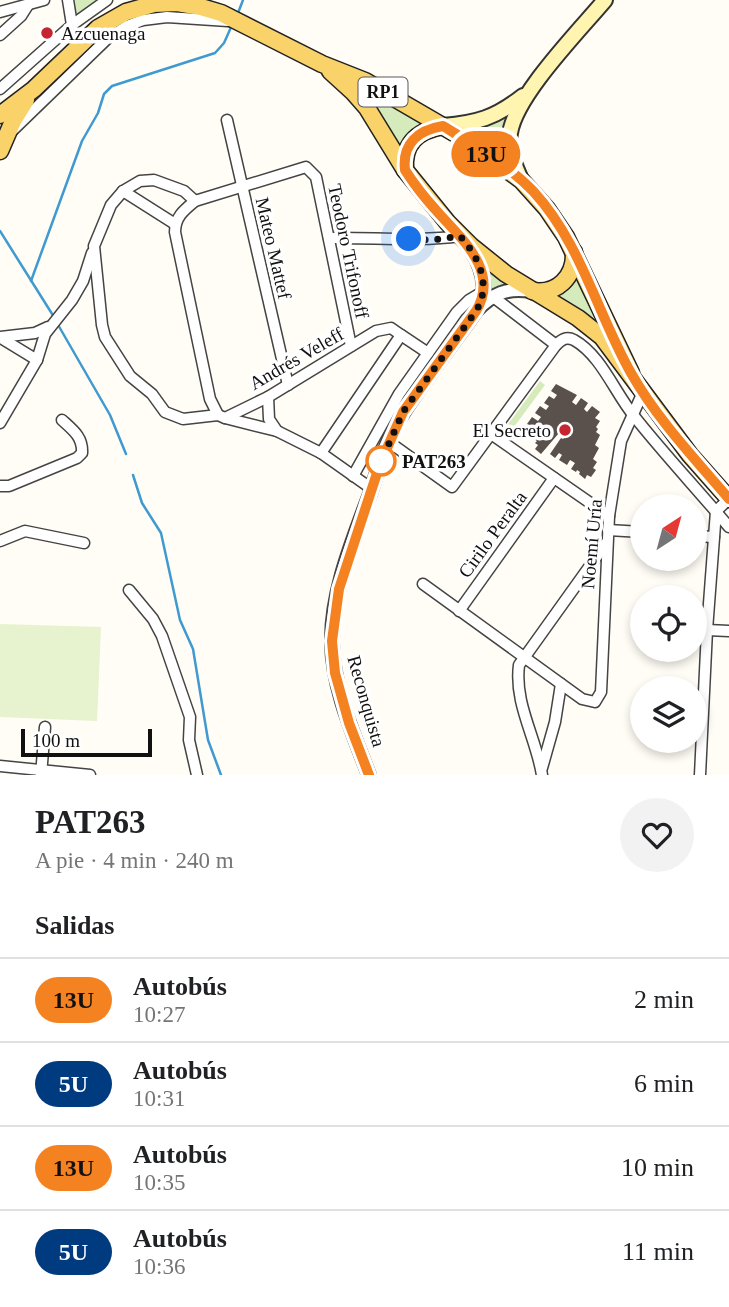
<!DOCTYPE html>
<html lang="es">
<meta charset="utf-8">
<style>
body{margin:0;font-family:Georgia,serif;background:#f2f2f2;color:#202124;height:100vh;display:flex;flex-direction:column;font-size:26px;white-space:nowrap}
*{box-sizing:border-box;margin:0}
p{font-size:23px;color:#757577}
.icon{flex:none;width:38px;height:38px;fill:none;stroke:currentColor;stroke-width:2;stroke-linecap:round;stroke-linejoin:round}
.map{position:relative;height:775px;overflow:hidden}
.sheet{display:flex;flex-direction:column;background:#fff;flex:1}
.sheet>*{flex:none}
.badge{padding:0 14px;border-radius:23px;font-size:24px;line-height:46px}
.needle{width:46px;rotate:36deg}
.tools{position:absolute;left:630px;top:494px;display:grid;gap:14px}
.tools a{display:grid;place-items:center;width:77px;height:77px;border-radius:50%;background:#fff;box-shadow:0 4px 10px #0003;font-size:35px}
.scale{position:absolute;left:21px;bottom:18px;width:131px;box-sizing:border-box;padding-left:7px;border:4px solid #111;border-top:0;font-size:19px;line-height:24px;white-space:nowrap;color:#111;-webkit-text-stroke:5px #fff;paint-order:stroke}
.you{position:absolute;width:35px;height:35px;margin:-18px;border:5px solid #fff;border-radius:50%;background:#1a73e8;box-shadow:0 0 0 10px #1a73e833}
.map>.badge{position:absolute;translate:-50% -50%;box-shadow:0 0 0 4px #fff}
h2{padding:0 35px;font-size:26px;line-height:63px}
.round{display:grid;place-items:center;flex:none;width:74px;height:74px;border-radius:37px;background:#f2f2f2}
.headline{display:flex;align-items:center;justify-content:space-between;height:119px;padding:0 35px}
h1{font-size:33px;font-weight:700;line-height:52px}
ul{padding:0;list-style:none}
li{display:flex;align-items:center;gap:21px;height:84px;padding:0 35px;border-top:2px solid #e0e0e0}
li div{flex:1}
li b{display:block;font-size:26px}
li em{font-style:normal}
li .badge{min-width:77px;font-weight:700;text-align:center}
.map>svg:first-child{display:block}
.green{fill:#d6ebbc}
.pitch{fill:#e7f2ce}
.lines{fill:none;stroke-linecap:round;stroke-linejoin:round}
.stream{stroke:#3e9ad0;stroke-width:2.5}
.building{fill:#5a514d}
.minor-casing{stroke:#444;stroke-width:13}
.tertiary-casing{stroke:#444;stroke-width:16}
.secondary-casing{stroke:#333;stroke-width:18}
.primary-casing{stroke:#222;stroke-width:19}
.minor{stroke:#fff;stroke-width:10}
.tertiary{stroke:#fff;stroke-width:12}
.secondary{stroke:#fff4b0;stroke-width:14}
.primary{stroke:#fad26a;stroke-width:16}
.line-casing{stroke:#fff;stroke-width:16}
.line{stroke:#f58220;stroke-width:10}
.walk{stroke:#111;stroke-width:7;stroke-dasharray:0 12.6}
.poi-dot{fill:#c52531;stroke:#fff;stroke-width:2.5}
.stop-dot{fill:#fff;stroke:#f58220;stroke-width:3.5}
.labels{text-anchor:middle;stroke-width:7;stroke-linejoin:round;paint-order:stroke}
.shield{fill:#fff;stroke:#585858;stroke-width:2}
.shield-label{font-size:18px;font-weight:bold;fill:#111}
.poi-label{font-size:19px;fill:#111;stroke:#fff;text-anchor:start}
.street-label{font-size:19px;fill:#111;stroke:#fff}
.stop-label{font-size:19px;font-weight:bold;fill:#111;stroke:#fff;text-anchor:start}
</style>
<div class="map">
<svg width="729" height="775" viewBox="0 0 729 775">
<rect width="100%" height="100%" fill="#fffdf5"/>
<g class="green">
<path d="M72,0H102L76,17Z"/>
<path d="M345,74L427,123L407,135L398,151Z"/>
<path d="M506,114L499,135L500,156L455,128Z"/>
<path d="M484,264L515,287L501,288L488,293Z"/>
<path d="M575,265L612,343L549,297Z"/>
<path d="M540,381L545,385L511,431L506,427Z"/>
</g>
<path class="pitch" d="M0,624L101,627L97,721L0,717Z"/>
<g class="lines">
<g class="stream">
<path d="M238,13L243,0"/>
<path d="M0,231L54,317"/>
<path d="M31,281L82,141L98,113L104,94L112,86L215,53L224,43L232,25"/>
<path d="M57,323L110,415L126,454"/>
<path d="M133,475L142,503L161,533L180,620L193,649L208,740L221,775"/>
</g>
</g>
<path class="building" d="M556,384L577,395L572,402L576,405L581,398L588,403L584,409L587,412L592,406L600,412L595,418L600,421L596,427L598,429L596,432L600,435L595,445L599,448L593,459L597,462L593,468L596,470L591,477L587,475L585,479L579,474L580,472L577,470L576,472L571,469L575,463L570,460L567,465L559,460L562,455L559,453L555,458L550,454L561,438L563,439L565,437L559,433L541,454L535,449L538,445L535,443L537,441L523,432L525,429L530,433L533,429L527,424L532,417L538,421L541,417L535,413L540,406L546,410L549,406L544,403L549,396L554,399L557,395L551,391Z"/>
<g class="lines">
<g class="minor-casing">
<g id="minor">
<path d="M68,0L72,25"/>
<path d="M0,12L44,0"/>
<path d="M0,35L21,16L28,5"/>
<path d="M0,89L72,25L107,0"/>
<path d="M227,120L288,385"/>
<path d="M13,130L108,38L127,26L143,20L167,17L228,21"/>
<path d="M123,191L175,224"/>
<path d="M195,201L184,191L154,180L140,181L123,191L111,205L94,246L102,325L105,337L130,376L152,394L165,412L183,419L218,415L225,418L268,397L376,331L391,328L401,335L321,453"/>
<path d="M329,238C372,237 417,242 460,236"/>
<path d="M492,296L556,345"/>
<path d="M401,335L428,353"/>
<path d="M0,337L35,333L48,327"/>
<path d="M1,338L37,360"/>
<path d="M268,397L269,419L277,431L321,453L372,489"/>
<path d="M218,415L210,399L175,232C175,217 184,210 195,201L306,167L316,177L351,346"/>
<path d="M225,418L277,431"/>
<path d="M0,423L37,360L45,334L72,300L83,281L92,253"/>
<path d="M491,434L609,516"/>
<path d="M389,442L452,487L556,345C561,340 566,336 574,340C601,355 615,393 634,416C664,454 698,490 729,527"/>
<path d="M353,476L399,394L457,312L469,300L484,291"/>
<path d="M0,486H9L77,458L82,453C83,437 73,430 62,420"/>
<path d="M608,530L642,532"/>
<path d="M695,536L714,537"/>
<path d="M0,541L25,531L84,543"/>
<path d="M423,584L582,699L595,702L601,692L609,516L621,441L643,392"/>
<path d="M129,590L153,619L162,636L190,717L189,740L197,775"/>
<path d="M459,611L554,478"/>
<path d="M707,630L729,631"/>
<path d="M0,766L90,775"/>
<path d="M542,768L555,722L561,684"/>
<path d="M41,775L45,727"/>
<path d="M542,775C536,737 514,704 519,665L607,542"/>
<path d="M700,775L707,630L716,511L729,499"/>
</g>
</g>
<g class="tertiary-casing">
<g id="tertiary">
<path d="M471,250C482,267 488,285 480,305"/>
<path d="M369,775C353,733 333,689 332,643C331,592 353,540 370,494C379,466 388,435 405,410C427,376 453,344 476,311C492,294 507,287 531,291"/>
</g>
</g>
<g class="secondary-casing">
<g id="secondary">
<path d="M443,126C477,123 495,118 523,96"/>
<path d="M521,180C515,165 507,150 510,133C516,95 579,31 605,0"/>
</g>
</g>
<g class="primary-casing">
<g id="primary">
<path d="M330,71L353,92L367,108L405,170L448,223L471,246L506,274L578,318L602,337L690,455L729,499"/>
<path d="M0,115L34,89L98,28L126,12L154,4L177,3L201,7L221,13L322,64L365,81L463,138L521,180L547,209L566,237L631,373"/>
<path d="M0,151L13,121L26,100"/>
<path d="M405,170C403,143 417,131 443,126"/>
<path d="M532,291C557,295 575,277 574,252"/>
</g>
</g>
<use href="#minor" class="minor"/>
<use href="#tertiary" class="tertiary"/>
<use href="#secondary" class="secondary"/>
<use href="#primary" class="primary"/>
</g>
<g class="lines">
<g class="line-casing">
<path id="line" d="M369,775L349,723L335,673L332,641L339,589L380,464L403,412L476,311C501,270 459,237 435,209C424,197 414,184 405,170C402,144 418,130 443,126C474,145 508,165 533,191C581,243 597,313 631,373C657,419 695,459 729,499"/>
</g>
<use href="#line" class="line"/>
<path class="walk" d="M381,461L380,464L403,412L476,311C492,285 479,257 460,236L432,240L409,239"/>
</g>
<g class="poi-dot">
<circle cx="47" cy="33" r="7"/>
<circle cx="565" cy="430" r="7"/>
</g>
<circle class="stop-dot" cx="381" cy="461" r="14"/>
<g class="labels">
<rect class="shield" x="358.5" y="77.5" width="49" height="29" rx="5"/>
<g class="shield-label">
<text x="383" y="98">RP1</text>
</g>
<g class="poi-label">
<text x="61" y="40">Azcuenaga</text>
<text x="551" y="437" text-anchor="end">El Secreto</text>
</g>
<g class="street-label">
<text transform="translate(274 248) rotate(77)" y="7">Mateo Mattef</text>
<text transform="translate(349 251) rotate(78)" y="7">Teodoro Trifonoff</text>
<text transform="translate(296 358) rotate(-30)" y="7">Andrés Veleff</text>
<text transform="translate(492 534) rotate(-54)" y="7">Cirilo Peralta</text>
<text transform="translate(591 544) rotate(-85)" y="7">Noemí Uría</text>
<text transform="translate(367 701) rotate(74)" y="7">Reconquista</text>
</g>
<g class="stop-label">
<text x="402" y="468">PAT263</text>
</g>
</g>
</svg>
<div class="tools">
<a><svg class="needle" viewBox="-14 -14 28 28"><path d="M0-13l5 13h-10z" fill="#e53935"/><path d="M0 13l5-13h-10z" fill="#757577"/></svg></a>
<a><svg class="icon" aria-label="locate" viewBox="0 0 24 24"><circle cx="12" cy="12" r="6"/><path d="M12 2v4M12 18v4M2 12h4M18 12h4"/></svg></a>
<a><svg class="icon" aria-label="layers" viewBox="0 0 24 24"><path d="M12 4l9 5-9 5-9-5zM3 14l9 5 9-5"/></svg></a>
</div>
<div class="scale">100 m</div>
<div class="you" style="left:409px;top:239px"></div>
<b class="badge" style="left:486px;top:154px;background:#f58220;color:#111">13U</b>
</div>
<section class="sheet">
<div class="headline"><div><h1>PAT263</h1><p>A pie · 4 min · 240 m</p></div><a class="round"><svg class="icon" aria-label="heart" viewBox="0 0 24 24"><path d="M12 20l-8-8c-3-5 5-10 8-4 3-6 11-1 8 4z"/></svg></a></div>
<h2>Salidas</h2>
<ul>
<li><span class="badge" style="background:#f58220;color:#111">13U</span><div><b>Autobús</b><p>10:27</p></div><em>2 min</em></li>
<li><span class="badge" style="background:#003b80;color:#fff">5U</span><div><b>Autobús</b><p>10:31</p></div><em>6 min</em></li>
<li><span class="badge" style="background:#f58220;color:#111">13U</span><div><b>Autobús</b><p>10:35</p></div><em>10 min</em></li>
<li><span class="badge" style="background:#003b80;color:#fff">5U</span><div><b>Autobús</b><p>10:36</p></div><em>11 min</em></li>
</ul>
</section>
